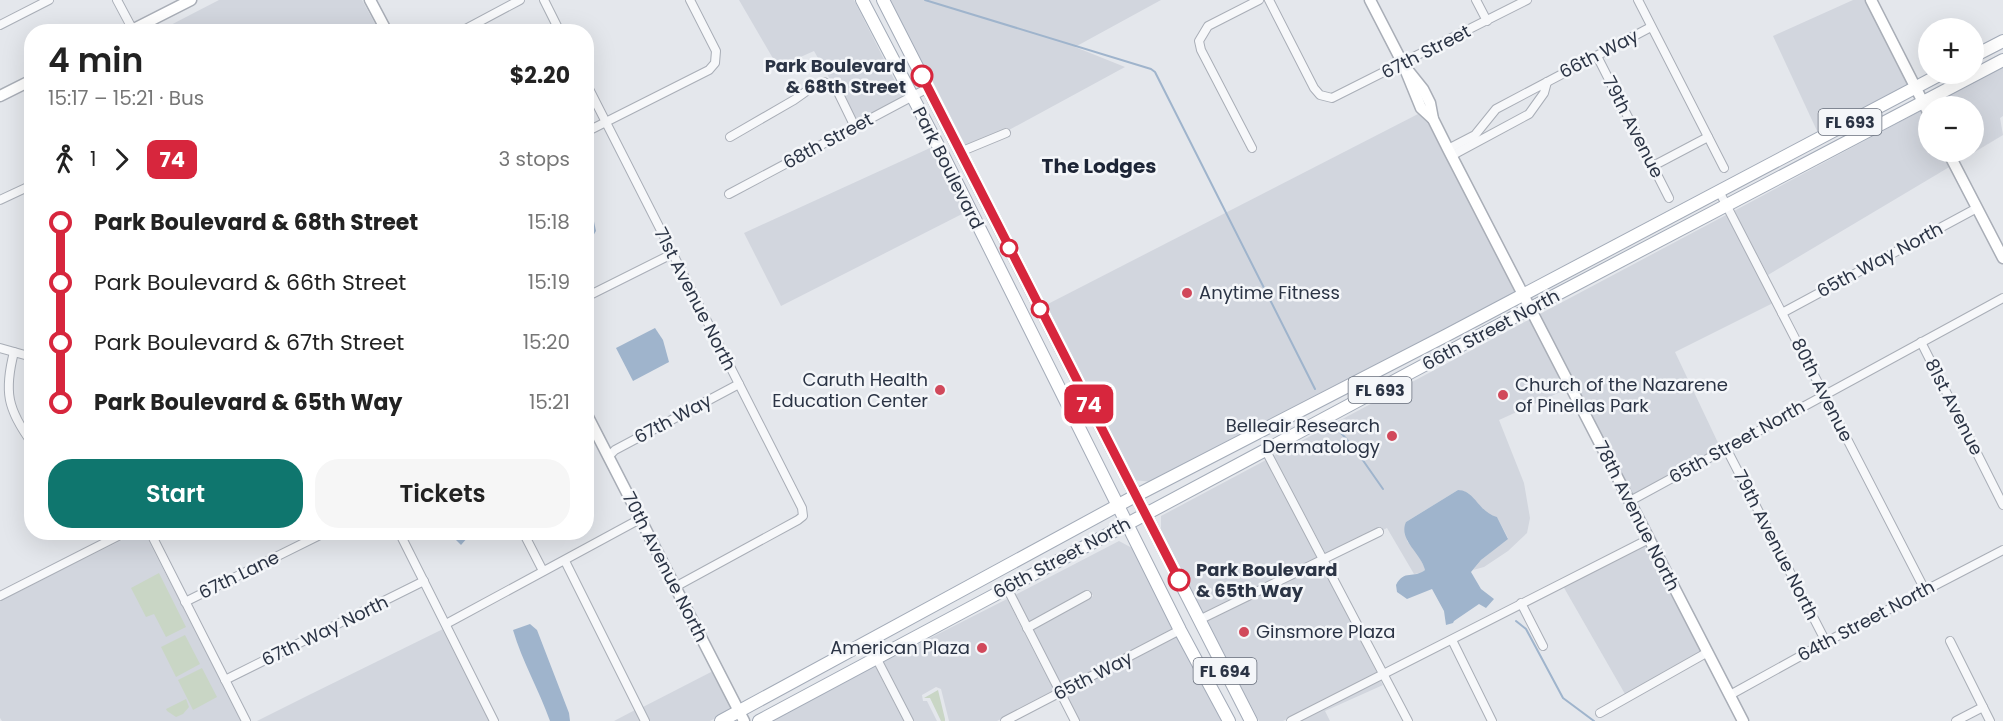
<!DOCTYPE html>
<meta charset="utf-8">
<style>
body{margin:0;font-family:Poppins,sans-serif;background:#f6f6f6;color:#222;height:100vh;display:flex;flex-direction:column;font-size:22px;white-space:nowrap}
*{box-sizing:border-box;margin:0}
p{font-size:20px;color:#767676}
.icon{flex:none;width:33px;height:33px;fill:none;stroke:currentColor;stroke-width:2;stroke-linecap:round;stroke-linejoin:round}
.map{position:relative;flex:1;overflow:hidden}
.details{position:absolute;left:24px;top:24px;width:570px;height:516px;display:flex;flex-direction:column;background:#fff;border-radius:24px;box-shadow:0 6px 24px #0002}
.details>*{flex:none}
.badge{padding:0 12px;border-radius:9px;font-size:21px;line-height:39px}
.controls{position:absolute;left:1918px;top:18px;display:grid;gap:12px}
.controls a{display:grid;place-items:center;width:66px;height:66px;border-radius:50%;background:#fff;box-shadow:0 6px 24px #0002;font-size:30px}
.map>.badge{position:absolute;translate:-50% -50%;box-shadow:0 0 0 3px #fff}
.legs{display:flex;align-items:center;gap:9px;height:66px;padding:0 24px;font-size:20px}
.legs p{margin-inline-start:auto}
.overview{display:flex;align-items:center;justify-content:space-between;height:102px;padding:0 24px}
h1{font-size:33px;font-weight:600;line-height:45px}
.cta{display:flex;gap:12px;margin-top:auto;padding:12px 24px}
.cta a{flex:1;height:69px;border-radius:24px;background:#0f766e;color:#fff;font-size:24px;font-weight:600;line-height:69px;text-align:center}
.cta a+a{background:#f6f6f6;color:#222}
ul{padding:0 24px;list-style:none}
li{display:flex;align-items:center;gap:21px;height:60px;font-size:22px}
li i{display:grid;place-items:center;width:9px;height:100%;margin:0 8px;background:currentColor}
li i::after{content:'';width:15px;height:15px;margin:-8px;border:4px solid;border-radius:50%;background:#fff}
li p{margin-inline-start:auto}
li:first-child i{background:linear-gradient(#0000 50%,currentColor 0)}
li:last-child i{background:linear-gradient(currentColor 50%,#0000 0)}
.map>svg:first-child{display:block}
.built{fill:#d2d6de}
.green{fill:#c9d6c5}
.water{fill:#9fb4cc}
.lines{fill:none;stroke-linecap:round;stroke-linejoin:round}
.stream{stroke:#9fb4cc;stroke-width:2}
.street-casing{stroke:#a9aeb7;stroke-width:10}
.secondary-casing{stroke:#a9aeb7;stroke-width:13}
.primary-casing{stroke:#a3abb8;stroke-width:14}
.street{stroke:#f7f8fa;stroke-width:8}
.secondary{stroke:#fff;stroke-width:10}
.primary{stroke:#fff;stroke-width:12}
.line-1-casing{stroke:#fff;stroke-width:14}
.line-1{stroke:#d7263d;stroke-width:9}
.stop-1-dot{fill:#fff;stroke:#d7263d;stroke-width:3}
.poi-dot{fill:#d1495b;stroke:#f4f6f9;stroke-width:2}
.labels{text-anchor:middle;stroke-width:5;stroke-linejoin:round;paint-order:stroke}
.shield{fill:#f4f6f9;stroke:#676e7b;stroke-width:1.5}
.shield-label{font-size:16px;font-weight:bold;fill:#2b3445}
.street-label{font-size:18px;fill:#2b3445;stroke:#f4f6f9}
.stop-label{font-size:18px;font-weight:bold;fill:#2b3445;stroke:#f4f6f9;text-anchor:end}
.poi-label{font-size:18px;fill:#2b3445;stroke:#f4f6f9;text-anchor:start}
.neighbourhood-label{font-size:20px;font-weight:bold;fill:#1d2536;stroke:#f4f6f9}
</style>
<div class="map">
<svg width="2003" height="721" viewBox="0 0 2003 721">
<rect width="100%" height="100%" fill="#e4e7ec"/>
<g class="built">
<path d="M219,0H362L379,31H159Z"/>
<path d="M739,0H854L903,97L857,122L839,86L831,81L814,51L778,67Z"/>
<path d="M889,0H1161L1075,47L1125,67L1009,130L1007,128L963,147Z"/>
<path d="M1853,0H1866L1909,84L1818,133L1773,36Z"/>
<path d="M2003,67V116L2000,118L2003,135L1958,162L1953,152H1974V106H1930Z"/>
<path d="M1922,110L1929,123V152H1944L1951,166L1768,275L1734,211Z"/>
<path d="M1420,113L1431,124L1516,292L1153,482L1133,480L1044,306Z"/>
<path d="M930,148L964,213L781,306L744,233Z"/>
<path d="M1726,215L1773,303L1675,352L1720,447L1632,495L1538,315Z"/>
<path d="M1530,319L1567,389L1499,420L1524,483L1530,518L1527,533L1508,551L1484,567L1473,570L1481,560L1508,538L1497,517L1488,515L1468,493L1458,490L1406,522L1407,541L1417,553L1424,566L1425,570L1421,573L1414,574L1387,528L1383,530L1381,527L1326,554L1273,456Z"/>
<path d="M1266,460L1319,558L1204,614L1161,530V516Z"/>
<path d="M144,532L242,721H2L0,718V601L136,533Z"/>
<path d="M1119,541L1134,549L1175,629L1063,688L1032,629L1093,596L1089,590L1029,622L1015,595Z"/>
<path d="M1645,546L1701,652L1625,694L1563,586Z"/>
<path d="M1322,565L1377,673L1283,721H1259L1207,620Z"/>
<path d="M1007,599L1055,692L997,721H949L941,689L936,687L922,695L923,701H927L937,721H914L883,662Z"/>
<path d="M443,629L490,721H257L311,694Z"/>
<path d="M1178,636L1224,721H1080L1066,695Z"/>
<path d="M875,666L904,721H769Z"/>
<path d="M713,671L733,709L710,721H650L643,707Z"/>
<path d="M1380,680L1383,685L1325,711L1330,721H1300Z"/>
<path d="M635,710L640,721H614Z"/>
</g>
<g class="green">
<path d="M159,573L186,627L166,637L154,614L146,617L131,588Z"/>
<path d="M185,635L200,664L176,677L161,647Z"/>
<path d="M202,668L217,697L193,710L178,680Z"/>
<path d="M938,690L945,719V721H941L930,698H924Z"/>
<path d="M186,699L189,707L183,714L176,717L167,711L166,709Z"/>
</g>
<g class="water">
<path d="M587,203L592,212L596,231L587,246Z"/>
<path d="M655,328L663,340L669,362L633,381L616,348Z"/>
<path d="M1458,490C1475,490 1478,512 1497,517L1508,539L1481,560L1471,572L1481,589L1494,599L1486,608L1479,604L1454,621L1453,623L1446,625L1444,611L1432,589L1407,599L1397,592L1396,585C1404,569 1414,579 1425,570C1421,553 1398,540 1406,522Z"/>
<path d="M449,533H467L468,537L461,545Z"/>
<path d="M530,624L537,630L569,713L570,721H550C539,690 522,661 513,630Z"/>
</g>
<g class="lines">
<g class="stream">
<path d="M925,0L1151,69L1155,72L1315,389"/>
<path d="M1335,426L1355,449L1383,489"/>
<path d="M1516,621L1526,629L1563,698L1594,721"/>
</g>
<g class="street-casing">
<g id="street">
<path d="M117,0L134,32"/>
<path d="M544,0L560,32"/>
<path d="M1269,0L1314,88L1320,95L1332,98L1527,0"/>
<path d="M1476,0L1487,21"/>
<path d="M1638,0L1724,168"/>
<path d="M0,25L49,0"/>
<path d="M460,32L520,0"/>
<path d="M1597,56L1669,198"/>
<path d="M586,83L802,508L803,516L798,520L675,587"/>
<path d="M586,132L709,70L715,63L716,51L690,0"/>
<path d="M730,137L794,100L811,88L824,82L836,88L855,127"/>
<path d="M1252,148L1201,50L1199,41L1208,26L1259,0"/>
<path d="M1448,149L1475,135L1496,109L1651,27"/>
<path d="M960,152L1006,133"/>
<path d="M1451,156L1529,114L1544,93L1547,82"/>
<path d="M1653,166L1708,137"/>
<path d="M1719,191L1925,590"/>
<path d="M729,194L928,88"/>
<path d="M0,200L32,185"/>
<path d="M586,297L672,254"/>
<path d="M1782,313L1977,208"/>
<path d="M1921,342L2003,505"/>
<path d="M0,348L32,357"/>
<path d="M14,352C4,391 7,409 32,443"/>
<path d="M1726,448L1826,642"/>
<path d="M1266,451L1408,721"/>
<path d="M609,456L615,450L739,384"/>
<path d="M1630,501L2003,298"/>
<path d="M150,532L246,721"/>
<path d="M399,532L494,721"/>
<path d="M523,532L543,571"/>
<path d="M565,561L645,721"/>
<path d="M1007,588L1075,721"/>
<path d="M0,596L126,532"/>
<path d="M185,602L326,532"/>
<path d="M1521,603L1543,646"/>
<path d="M1199,620L1379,532"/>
<path d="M446,624L640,519"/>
<path d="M1027,628L1087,595"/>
<path d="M1452,640L1492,721"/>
<path d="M1950,641L1990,721"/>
<path d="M868,642L909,721"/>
<path d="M225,680L424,581"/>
<path d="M1730,695L1826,642L2003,550"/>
<path d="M1600,713L1708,652"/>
<path d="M1005,721L1180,630"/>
<path d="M1291,721L1649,539"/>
<path d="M1956,721L1983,707"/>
</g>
</g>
<g class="secondary-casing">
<g id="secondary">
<path d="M370,0L387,32"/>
<path d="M1370,0L1403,64L1421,108L1433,119"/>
<path d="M1871,0L1929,114"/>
<path d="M128,32L191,0"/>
<path d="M1403,64L1423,89L1430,103L1433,119L1448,149L1743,721"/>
<path d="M0,96L32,80"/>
<path d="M1948,152L2003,258"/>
<path d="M586,413L744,721"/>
</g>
</g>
<g class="primary-casing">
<g id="primary">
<path d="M862,0L942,153L1180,630L1229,721"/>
<path d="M883,0L1251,721"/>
<path d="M1974,56L2003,41"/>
<path d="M721,721L1137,495L1447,335L1941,74"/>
<path d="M759,721L1529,309L2003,60"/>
</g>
</g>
<use href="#street" class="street"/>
<use href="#secondary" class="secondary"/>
<use href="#primary" class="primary"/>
</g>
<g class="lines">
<g class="line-1-casing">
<path id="line-1" d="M922,76L1179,580"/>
</g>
<use href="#line-1" class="line-1"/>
</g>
<g class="stop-1-dot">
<circle cx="922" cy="76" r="10"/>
<circle cx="1009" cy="248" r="8"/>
<circle cx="1040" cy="309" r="8"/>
<circle cx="1179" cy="580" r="10"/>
</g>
<g class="poi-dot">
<circle cx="1187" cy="293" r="6"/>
<circle cx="940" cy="390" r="6"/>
<circle cx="1503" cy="395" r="6"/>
<circle cx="1392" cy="436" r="6"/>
<circle cx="1244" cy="632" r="6"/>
<circle cx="982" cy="648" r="6"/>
</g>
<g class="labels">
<g class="shield">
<rect x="1818.5" y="109" width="63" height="26" rx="4.5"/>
<rect x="1348.5" y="377" width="63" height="26" rx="4.5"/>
<rect x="1193.5" y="658" width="63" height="26" rx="4.5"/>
</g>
<g class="shield-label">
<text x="1850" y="128">FL 693</text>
<text x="1380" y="396">FL 693</text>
<text x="1225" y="677">FL 694</text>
</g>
<g class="street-label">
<text transform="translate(1426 52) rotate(-27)" y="6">67th Street</text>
<text transform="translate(1599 54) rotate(-27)" y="6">66th Way</text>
<text transform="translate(1633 127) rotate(63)" y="6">79th Avenue</text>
<text transform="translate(828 141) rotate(-28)" y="6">68th Street</text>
<text transform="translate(948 168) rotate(63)" y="6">Park Boulevard</text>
<text transform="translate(1880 260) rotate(-28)" y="6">65th Way North</text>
<text transform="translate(695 299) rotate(63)" y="6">71st Avenue North</text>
<text transform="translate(1491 330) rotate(-28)" y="6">66th Street North</text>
<text transform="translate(1822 390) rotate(63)" y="6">80th Avenue</text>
<text transform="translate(1954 407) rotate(63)" y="6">81st Avenue</text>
<text transform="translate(673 419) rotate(-28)" y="6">67th Way</text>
<text transform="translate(1737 442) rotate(-29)" y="6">65th Street North</text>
<text transform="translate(1637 516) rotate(63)" y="6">78th Avenue North</text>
<text transform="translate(1776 545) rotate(63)" y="6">79th Avenue North</text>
<text transform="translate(1062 558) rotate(-28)" y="6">66th Street North</text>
<text transform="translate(665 567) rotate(63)" y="6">70th Avenue North</text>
<text transform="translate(239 575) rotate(-26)" y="6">67th Lane</text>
<text transform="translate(1866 621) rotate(-28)" y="6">64th Street North</text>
<text transform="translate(325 631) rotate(-26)" y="6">67th Way North</text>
<text transform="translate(1093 676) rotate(-27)" y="6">65th Way</text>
</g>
<g class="stop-label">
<text x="906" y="72">Park Boulevard<tspan x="906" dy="21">&amp; 68th Street</tspan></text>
<text x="1196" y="576" text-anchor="start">Park Boulevard<tspan x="1196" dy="21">&amp; 65th Way</tspan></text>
</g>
<g class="poi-label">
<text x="1199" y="299">Anytime Fitness</text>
<text x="928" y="386" text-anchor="end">Caruth Health<tspan x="928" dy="21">Education Center</tspan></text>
<text x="1515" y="391">Church of the Nazarene<tspan x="1515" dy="21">of Pinellas Park</tspan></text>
<text x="1380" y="432" text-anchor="end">Belleair Research<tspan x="1380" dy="21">Dermatology</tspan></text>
<text x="1256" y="638">Ginsmore Plaza</text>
<text x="970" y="654" text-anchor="end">American Plaza</text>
</g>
<g class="neighbourhood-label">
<text x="1099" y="173">The Lodges</text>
</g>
</g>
</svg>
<div class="controls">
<a>+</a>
<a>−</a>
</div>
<b class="badge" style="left:1089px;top:404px;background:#d7263d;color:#fff">74</b>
<section class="details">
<div class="overview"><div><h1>4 min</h1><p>15:17 – 15:21 · Bus</p></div><b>$2.20</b></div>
<div class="legs"><svg class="icon" aria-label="walk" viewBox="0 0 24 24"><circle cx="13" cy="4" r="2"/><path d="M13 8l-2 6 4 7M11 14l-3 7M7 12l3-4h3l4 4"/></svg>1<svg class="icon" aria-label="forward" viewBox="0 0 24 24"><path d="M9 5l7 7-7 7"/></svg><b class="badge" style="background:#d7263d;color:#fff">74</b><p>3 stops</p></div>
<ul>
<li><i style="color:#d7263d"></i><b>Park Boulevard &amp; 68th Street</b><p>15:18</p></li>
<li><i style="color:#d7263d"></i><span>Park Boulevard &amp; 66th Street</span><p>15:19</p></li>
<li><i style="color:#d7263d"></i><span>Park Boulevard &amp; 67th Street</span><p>15:20</p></li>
<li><i style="color:#d7263d"></i><b>Park Boulevard &amp; 65th Way</b><p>15:21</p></li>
</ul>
<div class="cta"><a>Start</a><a>Tickets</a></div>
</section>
</div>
